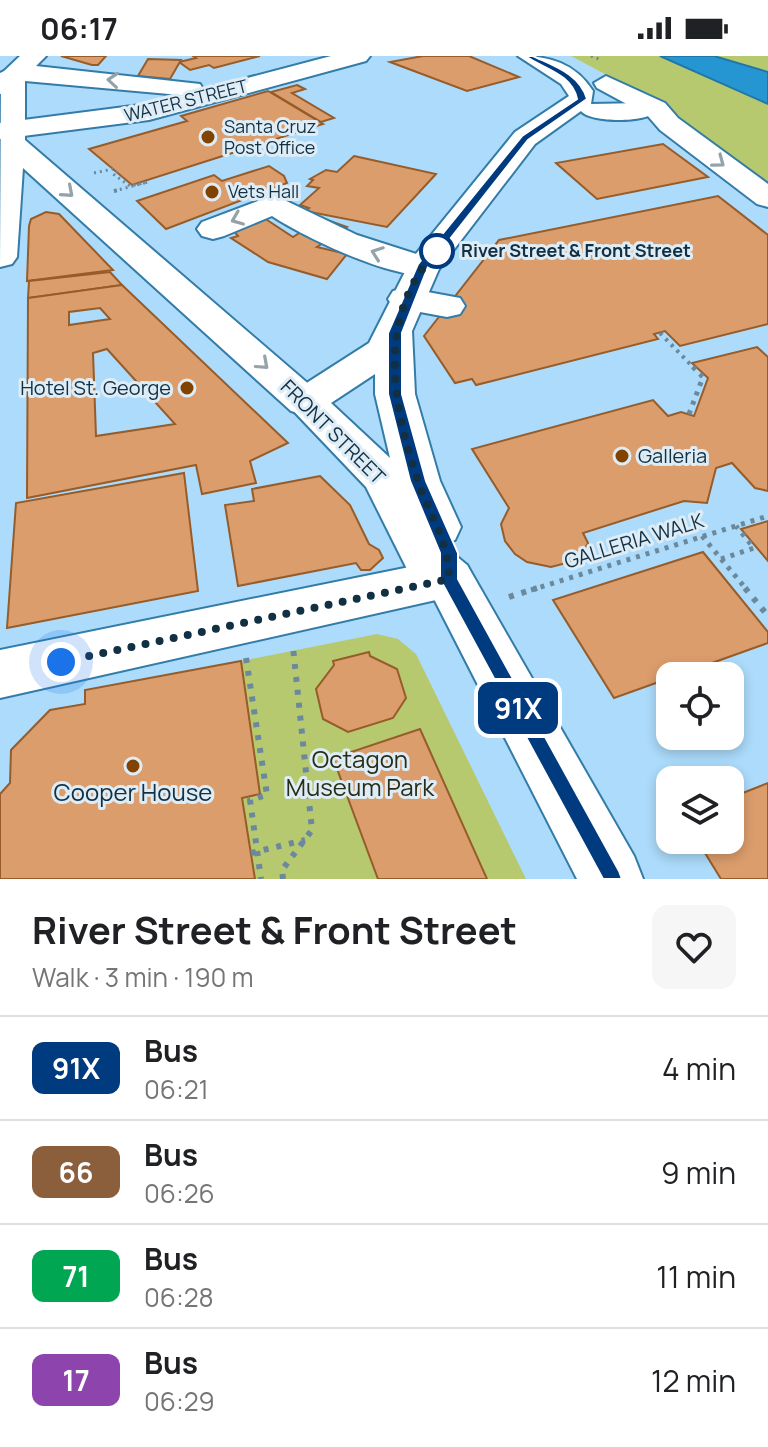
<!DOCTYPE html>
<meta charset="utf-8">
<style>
body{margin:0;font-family:Manrope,sans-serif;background:#f6f6f6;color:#202124;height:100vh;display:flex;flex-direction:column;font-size:30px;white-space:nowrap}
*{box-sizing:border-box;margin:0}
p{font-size:26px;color:#757577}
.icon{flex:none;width:44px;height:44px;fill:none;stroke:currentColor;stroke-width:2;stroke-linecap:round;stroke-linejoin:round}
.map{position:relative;height:823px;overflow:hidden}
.panel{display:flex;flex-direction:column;background:#fff;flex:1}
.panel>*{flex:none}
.badge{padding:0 16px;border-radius:12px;font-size:28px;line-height:52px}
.fabs{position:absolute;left:656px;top:606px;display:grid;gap:16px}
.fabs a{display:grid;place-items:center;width:88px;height:88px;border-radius:16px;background:#fff;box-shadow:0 4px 12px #0003;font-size:40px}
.you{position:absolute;width:40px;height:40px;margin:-20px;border:6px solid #fff;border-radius:50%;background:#1a73e8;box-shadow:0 0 0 12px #1a73e833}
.map>.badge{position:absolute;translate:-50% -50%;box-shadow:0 0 0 4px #fff}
.round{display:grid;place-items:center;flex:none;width:84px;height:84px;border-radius:16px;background:#f6f6f6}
.head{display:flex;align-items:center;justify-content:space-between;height:136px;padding:0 32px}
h1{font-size:38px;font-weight:700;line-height:60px}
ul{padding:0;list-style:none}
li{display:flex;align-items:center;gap:24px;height:104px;padding:0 32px;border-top:2px solid #e0e0e0}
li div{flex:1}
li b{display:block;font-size:30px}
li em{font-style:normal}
li .badge{min-width:88px;font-weight:700;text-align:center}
.status{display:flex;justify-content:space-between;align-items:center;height:56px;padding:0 40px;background:#fff;direction:ltr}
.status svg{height:22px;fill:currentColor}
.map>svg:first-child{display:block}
.built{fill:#acdbfb;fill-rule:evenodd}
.green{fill:#b7c96f}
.water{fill:#2696d2;stroke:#2077a7;stroke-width:2}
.building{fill:#dc9d6c;stroke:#965c2a;stroke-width:2;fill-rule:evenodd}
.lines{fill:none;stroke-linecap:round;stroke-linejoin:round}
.minor-casing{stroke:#337ca8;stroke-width:4}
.major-casing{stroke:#337ca8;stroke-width:4}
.path-far3{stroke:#6c899c;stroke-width:3;stroke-dasharray:2 4;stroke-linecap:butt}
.path-far2{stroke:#6c899c;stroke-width:4;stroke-dasharray:3 5;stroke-linecap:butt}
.path-far1{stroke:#6c899c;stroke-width:5;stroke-dasharray:4 6;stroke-linecap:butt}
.path{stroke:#6c899c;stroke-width:6;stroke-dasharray:5 8;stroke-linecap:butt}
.minor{fill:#fff;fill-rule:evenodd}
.major{fill:#fff;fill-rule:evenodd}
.oneway{stroke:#94a2aa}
.line{fill:#003b80;stroke:#fff;stroke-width:2}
.walk{stroke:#123043;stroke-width:8;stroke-dasharray:0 14.4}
.poi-dot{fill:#804300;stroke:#deecf6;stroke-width:3}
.stop-dot{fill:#fff;stroke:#003b80;stroke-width:4}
.labels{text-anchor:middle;stroke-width:6;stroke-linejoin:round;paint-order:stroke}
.far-street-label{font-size:18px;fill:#123043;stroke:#deecf6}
.far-poi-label{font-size:18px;fill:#123043;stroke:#deecf6;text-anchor:start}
.far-stop-label{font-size:18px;font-weight:bold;fill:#123043;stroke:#deecf6;text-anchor:start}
.poi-label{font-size:20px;fill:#123043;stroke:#deecf6;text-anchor:end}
.street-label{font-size:20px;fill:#123043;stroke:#deecf6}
.near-park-label{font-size:24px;fill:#282d16;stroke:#deecf6}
.near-poi-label{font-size:24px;fill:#123043;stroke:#deecf6}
</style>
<div class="status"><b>06:17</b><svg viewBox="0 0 49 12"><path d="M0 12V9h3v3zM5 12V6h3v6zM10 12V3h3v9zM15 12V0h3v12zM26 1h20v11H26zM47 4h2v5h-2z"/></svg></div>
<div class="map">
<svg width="768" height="823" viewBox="0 0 768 823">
<rect width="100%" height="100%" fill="#c5e1f4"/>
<path class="built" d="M0,0H571L633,33L768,129V823H0ZM670,620H730V680H670ZM670,724H730V784H670Z"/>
<g class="green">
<path d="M571,0H768V129L633,33Z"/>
<path d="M377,578L398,583L416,598L526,823H255L242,742L260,737L241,605Z"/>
</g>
<path class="water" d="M660,0H714L768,16V48Z"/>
<g class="building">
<path d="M61,0H106L98,9H92Z"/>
<path d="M193,0H260L214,12L209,9L190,14L179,6L196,2Z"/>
<path d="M423,0H469L519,21L467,35L390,6Z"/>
<path d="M148,3L181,4L170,23L138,20Z"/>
<path d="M297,29L305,33L292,37L334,62L321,66L271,36Z"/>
<path d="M268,35L323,68L132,129L89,93L187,65L181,60Z"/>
<path d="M663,88L708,121L597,143L556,107Z"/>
<path d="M354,100L436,118L387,171L305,155L309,152L300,149L319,132L307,130L313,124L310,123L326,114L337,116Z"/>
<path d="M269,110L284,120L287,127L166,173L137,145L214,119L222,125Z"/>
<path d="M718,140L768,179V268L680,290L665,275L654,278L658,283L476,329L472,323L455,327L424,280L499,184Z"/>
<path d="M46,156L59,158L113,214L27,225L29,170L31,163Z"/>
<path d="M264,162L293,181L322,162L347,171L317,191L347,198L327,223L268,206L231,182L238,180L232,173Z"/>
<path d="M110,216L122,229L28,242L29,225Z"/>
<path d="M122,229L288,387L250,405L256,427L202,438L196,409L27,442L28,242ZM100,252L110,263L69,269V256ZM107,293L175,368L96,380L93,297Z"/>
<path d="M757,291L768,301V435L755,432L732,407L716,412L707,447L684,445L583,477L588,487L578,504L551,511L527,506L515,498L505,485L501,468L509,452L472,393L653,344L668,360L681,356L694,360L708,322L692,307Z"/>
<path d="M184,417L198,535L7,572L16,447Z"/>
<path d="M320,420L350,449L369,488L379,494L383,502L370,514H361L356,507L238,530L225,449L254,445L252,433Z"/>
<path d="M768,465V505L741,473Z"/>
<path d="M703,496L768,576V587L614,642L553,544Z"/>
<path d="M369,596L370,600L397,613L406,642L393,662L348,676L323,663L316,633L334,609L333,605Z"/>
<path d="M241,605L260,738L242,742L255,823H0V738L10,727L11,694L50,654L85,648V634Z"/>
<path d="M420,673L487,823H378L333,702Z"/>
<path d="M768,727V823H721L697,784H730V742Z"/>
</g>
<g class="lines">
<g class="minor-casing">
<g id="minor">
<path d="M20,0H46L36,10L200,28L203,33L191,40L25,25V84L319,337L325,346L319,355L305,359L291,355L23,112L17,201L12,208L0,211L1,18Z"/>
<path d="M606,20L665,47L678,62L768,128V151L757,148L660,74L647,59L597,32L594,27Z"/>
<path d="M274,139L357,179L435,204L440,211L435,218C398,227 304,181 272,160L224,180L213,183L202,180L197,173L202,166Z"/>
<path d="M406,232L460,242L465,250L460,258L447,261L393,251L388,243L393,235Z"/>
<path d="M449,503L467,509L474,523L467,537L0,642V594Z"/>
</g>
</g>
<g class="major-casing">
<g id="major">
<path d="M331,0H370L366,5L149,64L0,83V67L148,48Z"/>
<path d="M518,0C550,0 575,7 593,35L591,48L643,47L656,55C648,67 590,67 581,55L535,88L439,213L412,275L415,338L440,425L461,471L455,484L442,488L467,509L634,800L643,823H577L431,537L408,515L366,431L285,346L291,337L369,287L411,204L515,76L569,40L561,28ZM375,318V338L390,402L331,347Z"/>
<path d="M13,11L25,18L9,36L0,38V17Z"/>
</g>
</g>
<g class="path-far3">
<path d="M591,0L601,4"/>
<path d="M94,117L113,113"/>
<path d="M114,135L148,126L130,130L113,118L117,116"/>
</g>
<g class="path-far2">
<path d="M114,135L119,134"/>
<path d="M660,277L692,310"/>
</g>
<g class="path-far1">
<path d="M689,358L703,321L690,308"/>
<path d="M702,480L747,534"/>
<path d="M721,503L754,492L736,470"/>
<path d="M531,534L768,460"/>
</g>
<g class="path">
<path d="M745,532L768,560"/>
<path d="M509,541L537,532"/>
<path d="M246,602L267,739L250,744L261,823"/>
<path d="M251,797L305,784"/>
<path d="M283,823L282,814L312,774L293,591"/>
</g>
<use href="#minor" class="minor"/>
<use href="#major" class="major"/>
</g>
<defs><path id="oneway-chevron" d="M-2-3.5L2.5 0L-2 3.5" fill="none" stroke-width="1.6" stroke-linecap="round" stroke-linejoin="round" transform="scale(2)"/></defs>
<g class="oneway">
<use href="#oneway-chevron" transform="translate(113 24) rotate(-175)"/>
<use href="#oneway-chevron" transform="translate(719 106) rotate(37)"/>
<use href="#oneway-chevron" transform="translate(68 136) rotate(41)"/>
<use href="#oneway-chevron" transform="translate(237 163) rotate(158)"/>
<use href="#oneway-chevron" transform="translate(377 197) rotate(-160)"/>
<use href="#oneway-chevron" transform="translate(263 308) rotate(42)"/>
</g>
<path class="line" d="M525,0H533C554,10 580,18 587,43L528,84L428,211L402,277V338L426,425L458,497V523L619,815L622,823H603L440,523V497L410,425L388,338V277L418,208L522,80L577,43C572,18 544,13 525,0Z"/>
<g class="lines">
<path class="walk" d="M61,606L449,523C449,484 430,461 418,425C392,349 376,259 437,195"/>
</g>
<g class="poi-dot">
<circle cx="208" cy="81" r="8"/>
<circle cx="212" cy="136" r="8"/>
<circle cx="187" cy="332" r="8"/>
<circle cx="622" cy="400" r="8"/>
<circle cx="133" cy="710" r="8"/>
</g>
<circle class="stop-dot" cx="437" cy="195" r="16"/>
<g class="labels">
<g class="far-street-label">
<text transform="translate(186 45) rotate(-14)" y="6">WATER STREET</text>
</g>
<g class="far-poi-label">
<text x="224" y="77">Santa Cruz<tspan x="224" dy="21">Post Office</tspan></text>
<text x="228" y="142">Vets Hall</text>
</g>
<g class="far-stop-label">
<text x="461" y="201">River Street &amp; Front Street</text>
</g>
<g class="poi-label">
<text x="171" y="339">Hotel St. George</text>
<text x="638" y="407" text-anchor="start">Galleria</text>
</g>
<g class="street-label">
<text transform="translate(333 376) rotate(45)" y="7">FRONT STREET</text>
<text transform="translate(634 485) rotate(-17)" y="7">GALLERIA WALK</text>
</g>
<g class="near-park-label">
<text x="360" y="712">Octagon<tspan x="360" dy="28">Museum Park</tspan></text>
</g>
<g class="near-poi-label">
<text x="133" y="745">Cooper House</text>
</g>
</g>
</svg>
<div class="fabs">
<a><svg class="icon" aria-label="locate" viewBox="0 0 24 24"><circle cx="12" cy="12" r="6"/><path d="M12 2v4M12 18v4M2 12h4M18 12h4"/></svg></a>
<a><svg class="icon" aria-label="layers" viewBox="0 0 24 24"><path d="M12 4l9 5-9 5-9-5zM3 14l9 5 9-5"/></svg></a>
</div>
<div class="you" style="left:61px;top:606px"></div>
<b class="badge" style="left:518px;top:652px;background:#003b80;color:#fff">91X</b>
</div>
<section class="panel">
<div class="head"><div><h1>River Street &amp; Front Street</h1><p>Walk · 3 min · 190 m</p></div><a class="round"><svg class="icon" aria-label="heart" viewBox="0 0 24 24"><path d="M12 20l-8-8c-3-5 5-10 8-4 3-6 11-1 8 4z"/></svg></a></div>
<ul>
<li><span class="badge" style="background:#003b80;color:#fff">91X</span><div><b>Bus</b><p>06:21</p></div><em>4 min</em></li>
<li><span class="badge" style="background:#8b5e3c;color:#fff">66</span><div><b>Bus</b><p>06:26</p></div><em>9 min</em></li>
<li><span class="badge" style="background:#00a651;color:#fff">71</span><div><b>Bus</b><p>06:28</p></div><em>11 min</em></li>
<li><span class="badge" style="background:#8e44ad;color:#fff">17</span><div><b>Bus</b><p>06:29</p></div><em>12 min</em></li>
</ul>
</section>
